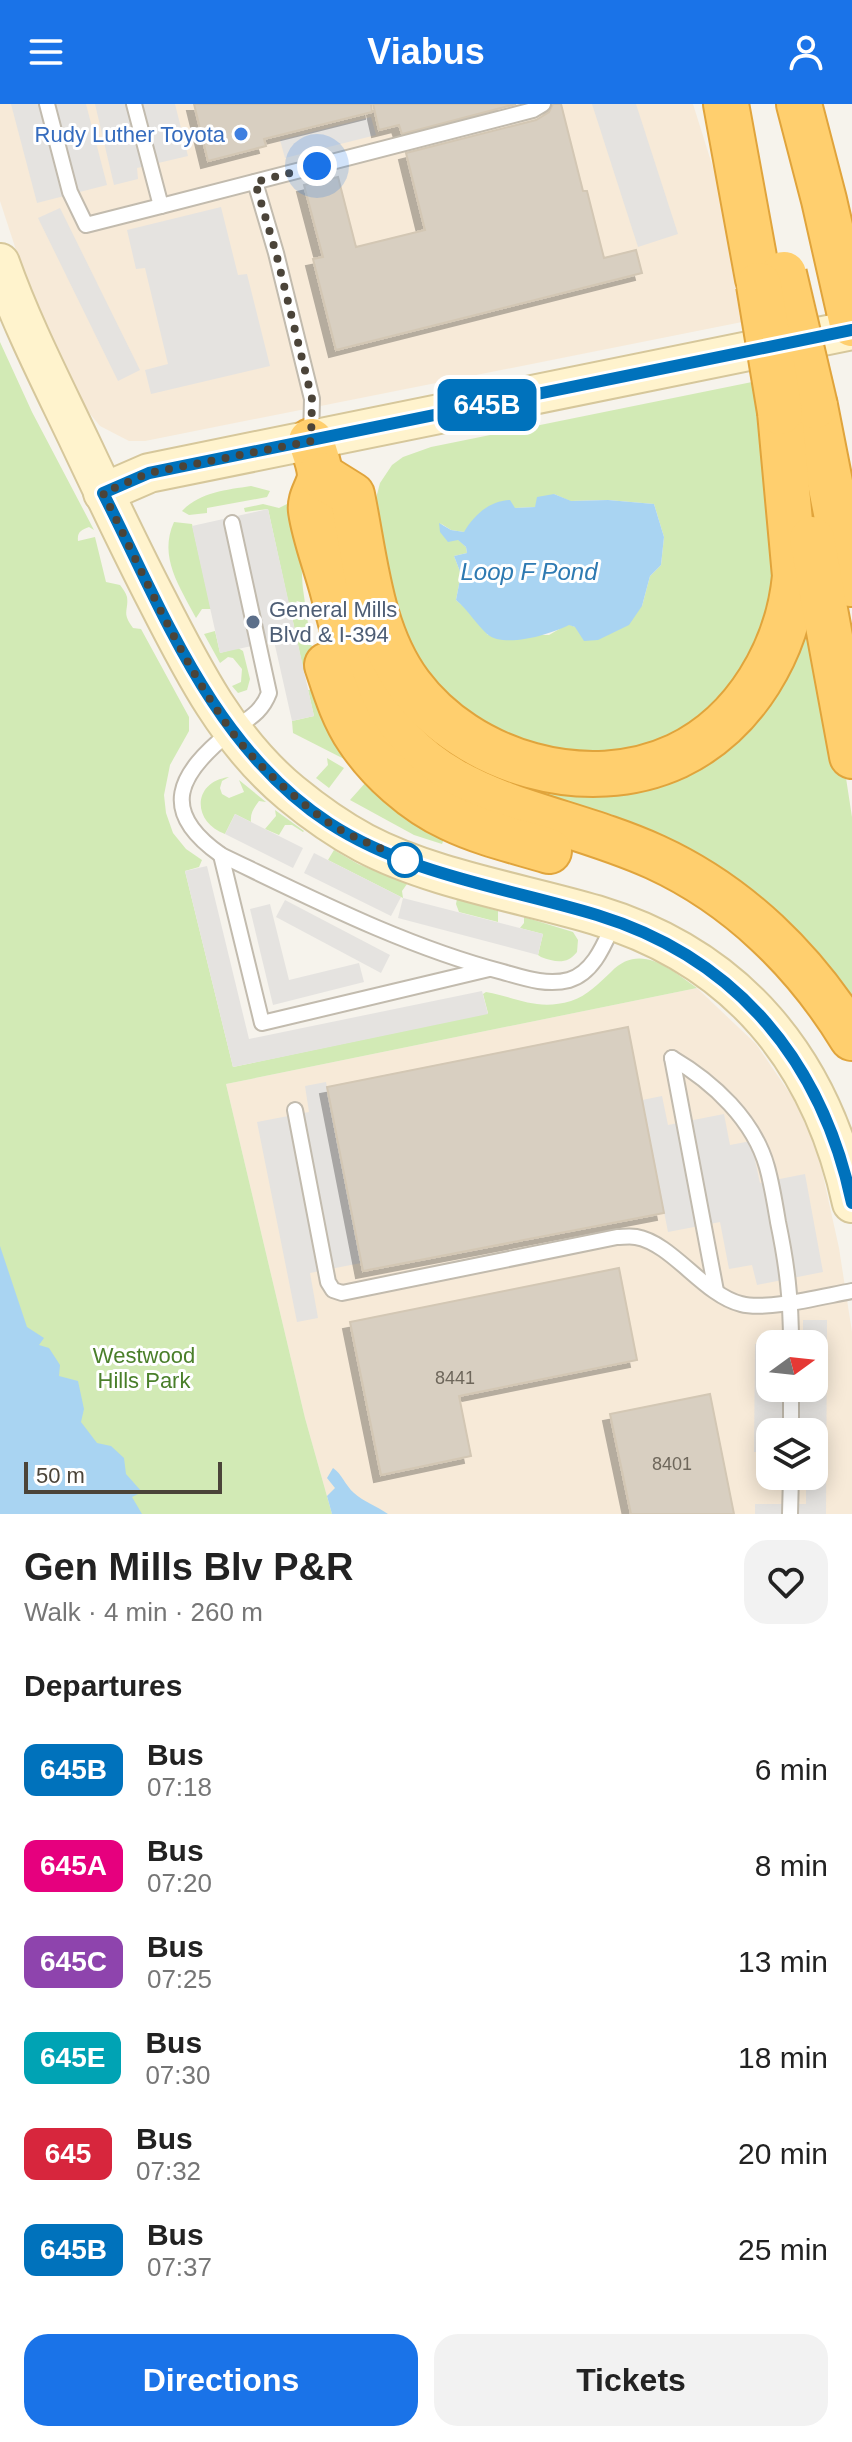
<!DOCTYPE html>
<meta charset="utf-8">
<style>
body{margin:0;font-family:Helvetica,sans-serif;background:#f2f2f2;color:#222;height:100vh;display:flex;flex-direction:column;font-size:30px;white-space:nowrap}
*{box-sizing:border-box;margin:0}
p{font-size:26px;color:#767676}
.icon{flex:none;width:44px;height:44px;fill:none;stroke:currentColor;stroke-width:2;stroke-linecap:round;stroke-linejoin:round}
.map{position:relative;height:1410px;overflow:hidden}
.details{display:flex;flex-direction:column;background:#fff;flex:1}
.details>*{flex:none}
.badge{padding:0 16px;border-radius:12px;font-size:28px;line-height:52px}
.needle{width:52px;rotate:75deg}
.fabs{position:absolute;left:756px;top:1226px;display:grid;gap:16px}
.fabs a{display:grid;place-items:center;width:72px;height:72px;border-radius:16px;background:#fff;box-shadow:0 4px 20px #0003;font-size:40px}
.scale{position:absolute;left:24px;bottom:20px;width:198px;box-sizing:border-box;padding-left:8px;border:4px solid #4b4439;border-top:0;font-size:22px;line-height:28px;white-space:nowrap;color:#4b4439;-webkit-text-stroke:6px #fff;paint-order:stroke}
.you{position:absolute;width:40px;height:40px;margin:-20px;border:6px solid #fff;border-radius:50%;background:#1a73e8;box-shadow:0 0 0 12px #1a73e833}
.map>.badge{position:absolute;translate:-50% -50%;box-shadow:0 0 0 4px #fff}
h2{padding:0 24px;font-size:30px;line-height:72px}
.round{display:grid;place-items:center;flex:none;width:84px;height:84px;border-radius:24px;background:#f2f2f2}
.headline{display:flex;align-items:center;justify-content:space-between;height:136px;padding:0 24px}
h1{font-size:38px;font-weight:800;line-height:60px}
.button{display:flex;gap:16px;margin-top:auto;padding:16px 24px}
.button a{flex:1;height:92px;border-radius:24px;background:#1a73e8;color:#fff;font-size:32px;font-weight:800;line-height:92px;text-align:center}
.button a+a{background:#f2f2f2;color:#222}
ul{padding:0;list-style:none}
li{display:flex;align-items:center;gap:24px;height:96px;padding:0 24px}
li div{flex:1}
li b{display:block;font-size:30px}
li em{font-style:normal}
li .badge{min-width:88px;font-weight:700;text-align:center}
header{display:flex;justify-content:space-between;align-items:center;height:104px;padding:0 24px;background:#1a73e8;color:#fff;font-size:36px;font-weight:800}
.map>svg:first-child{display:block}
.commercial{fill:#f7ead8;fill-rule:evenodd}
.green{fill:#d2eab5;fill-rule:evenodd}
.parking{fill:#e5e3e0}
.water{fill:#a9d4f2}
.building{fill:#d8cfc1;stroke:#d3c7b4;stroke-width:2;filter:url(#shadow)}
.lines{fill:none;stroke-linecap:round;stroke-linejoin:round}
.lane-casing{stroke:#c2bbae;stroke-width:18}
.secondary-casing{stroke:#d6c79b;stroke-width:42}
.highway-casing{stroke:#e0a43c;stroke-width:48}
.lane{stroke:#fff;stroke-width:14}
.secondary{stroke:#fff3cd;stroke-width:38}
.highway{stroke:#ffcf6e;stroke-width:44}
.highway-bridge-casing{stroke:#e0a43c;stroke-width:48;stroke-linecap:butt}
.highway-bridge{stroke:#ffcf6e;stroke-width:44}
.line-casing{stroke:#fff;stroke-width:18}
.line{stroke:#0072bc;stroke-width:12}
.walk{stroke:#4b4439;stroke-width:8;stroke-dasharray:0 14.4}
.shop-dot{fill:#3f7fe0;stroke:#fff;stroke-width:3}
.service-dot{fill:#5c6f8a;stroke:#fff;stroke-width:3}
.stop-dot{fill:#fff;stroke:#0072bc;stroke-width:4}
.labels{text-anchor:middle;stroke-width:6;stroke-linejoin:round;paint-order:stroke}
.number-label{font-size:18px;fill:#6e675b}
.shop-label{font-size:22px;fill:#366cbe;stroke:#fff;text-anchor:end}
.service-label{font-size:22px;fill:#4e5e75;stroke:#fff;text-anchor:start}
.park-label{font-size:22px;fill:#4a7f2a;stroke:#fff}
.water-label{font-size:24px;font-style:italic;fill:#2e7ab2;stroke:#fff}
</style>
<header><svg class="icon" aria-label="menu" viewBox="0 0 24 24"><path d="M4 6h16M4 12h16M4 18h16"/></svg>Viabus<svg class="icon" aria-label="person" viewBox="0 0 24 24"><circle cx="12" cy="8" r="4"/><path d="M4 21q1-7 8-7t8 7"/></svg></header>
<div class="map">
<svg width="852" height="1410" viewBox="0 0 852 1410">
<defs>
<filter id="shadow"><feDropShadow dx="-7" dy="7" stdDeviation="0" flood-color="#0004"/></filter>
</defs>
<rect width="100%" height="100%" fill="#f6f3ec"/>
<g class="commercial">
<path d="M0,0H693L720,86L747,217L145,337H129L100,322L86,305L62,258L17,149L0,97Z"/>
<path d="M697,884L756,940L795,997L818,1049L839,1144L852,1228V1410H332L305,1314L226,980ZM770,1240H814V1284H770ZM770,1328H814V1372H770Z"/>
</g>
<g class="green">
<path d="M0,238L32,308L94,426L89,423C81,426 77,428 78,437L95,433L106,478L120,481C123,485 126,489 127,493C129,507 121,508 133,524L141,525L189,613V627L170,661L164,691L166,709L173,729L186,745L202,756L199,763L185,767L233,963L488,909L483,890L486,888C519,894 537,907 571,897C587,892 599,879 611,868C640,838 670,865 697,884L226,980L305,1314L332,1410H0Z"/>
<path d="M757,277L785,469L730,601L633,650L559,649L475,618L423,567L396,513L375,398L380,379L392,361L403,353L431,343ZM554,390L570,397L608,396L654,400L664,433L661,461L650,472L642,502L575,523L568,520L549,531H488L472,510L456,496L461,470L454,452L467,449L466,443L440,419L451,426L464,428L515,404L535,403Z"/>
<path d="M251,382L270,387L267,393L207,404V409L189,411L182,407C200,388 226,386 251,382Z"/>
<path d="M263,400L279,404L287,400C302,417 301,462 303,485C307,514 311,542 317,571L304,569L291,508L301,511L304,508V499L297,497L290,506L268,405L245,408L244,404Z"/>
<path d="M174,418L192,420L211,505H202L196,514C180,483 158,453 174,418Z"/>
<path d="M808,496L838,622L852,713V908L816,861L508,689L512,675L652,676Z"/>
<path d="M215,527L220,549L238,544L243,547L250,575L247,586L238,589L232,582L241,578L242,565L233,554L228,553L220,559L204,530Z"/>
<path d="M316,585L350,658L293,629L292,617L314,612L308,586Z"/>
<path d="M327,654L344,664L329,684L316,674L328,661Z"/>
<path d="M229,673L222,677L220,684L222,690L229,694L244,688L239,676L266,698L259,697C254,704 250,709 251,718L235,710L225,730C192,718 192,678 229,673Z"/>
<path d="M367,677L408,714L444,735L442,740L414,731L350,696Z"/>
<path d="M275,706L304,727L303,728L292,721H285L279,731L265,725L276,712Z"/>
<path d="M334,746L358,760L407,780L402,787L403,794L328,756Z"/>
<path d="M457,795L498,807V818L459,808L456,800Z"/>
<path d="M524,813L573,828L578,836L577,848C567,861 555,858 541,853L538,851L543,830L520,824L524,819Z"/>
</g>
<g class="parking">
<path d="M11,0H86L107,81L37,99Z"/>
<path d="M95,0H175L188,52L137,64L138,75L114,81Z"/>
<path d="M592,0H636L678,130L638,143Z"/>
<path d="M371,13L376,31L285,54L280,36Z"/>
<path d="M221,103L238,171L247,170L270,262L151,290L145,266L168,260L145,164L136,165L127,126Z"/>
<path d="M60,104L140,266L118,277L38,114Z"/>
<path d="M268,405L314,612L292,617L274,537L220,549L192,422Z"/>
<path d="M235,710L303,744L293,764L225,730Z"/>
<path d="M314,749L401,793L391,812L304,769Z"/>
<path d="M207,762L249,935L482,887L488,910L233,963L185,767Z"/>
<path d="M403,794L543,830L538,851L398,814Z"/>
<path d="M285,796L390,851L381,869L276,813Z"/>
<path d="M270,800L289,876L359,859L364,878L273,901L250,805Z"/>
<path d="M326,978L361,1159L310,1169L318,1214L297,1218L257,1018L309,1008L305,982Z"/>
<path d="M662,992L668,1021L724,1010L730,1041L751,1037L760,1079L805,1070L823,1168L757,1181L752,1161L729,1165L720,1118L668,1128L642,996Z"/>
<path d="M803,1216H827L826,1410H755V1400H806V1372H814V1328H770V1349L754,1348L755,1240H798H770V1284H814V1240H803Z"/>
</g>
<g class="water">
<path d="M554,390L571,397L608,396L654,400L664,433L661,461L650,472L642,502L629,521L598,536L584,537L575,523L569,521C551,530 504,545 487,530C477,521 468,506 456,496L461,470L454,452L467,449L466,443L458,436L448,438L440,428L439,419L451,426L464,428C474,411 489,397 510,396L515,404L535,403L537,393Z"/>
<path d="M0,1142L27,1223L44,1234L39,1241L49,1244L60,1261L59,1272L78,1277L84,1305L81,1318L97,1339L111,1342L124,1354L126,1370L142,1388L132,1393L142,1410H0Z"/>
<path d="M333,1364C342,1370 345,1381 354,1389C362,1397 377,1402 388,1410H332L327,1392L335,1384L327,1374Z"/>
</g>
<g class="building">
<path d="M194,0H371L372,8L264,35L266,42L208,57Z"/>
<path d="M373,0H516L402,30L399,21L379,26Z"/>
<path d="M553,0H561L583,87H587L604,154L636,146L642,169L336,246L313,155L323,153L304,81L338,73L356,143L425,126L406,49L536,16L549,8Z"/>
<path d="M628,923L664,1109L363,1167L327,983Z"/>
<path d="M619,1164L637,1256L459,1292L471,1352L381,1371L350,1218Z"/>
<path d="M710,1290L734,1410H631L610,1310Z"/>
</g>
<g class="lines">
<g class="lane-casing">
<g id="lane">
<path d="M47,0L70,88L86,121L161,102"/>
<path d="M134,0L161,102L533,6L543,0"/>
<path d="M255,78L276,149L312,295L311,334"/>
<path d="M232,419L269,589C261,610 247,615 230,628C178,670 158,707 221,751C313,795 404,842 503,868C524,874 547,882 569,876C593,869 604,841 613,821"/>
<path d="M221,751L262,919L489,865"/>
<path d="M672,954C713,978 754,1016 767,1063C772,1081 775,1100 778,1118C787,1161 791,1195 791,1240"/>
<path d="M672,954L716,1187"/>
<path d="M295,1006L328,1178L333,1186L342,1189L617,1133C623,1133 630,1132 636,1133C672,1139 704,1191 741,1200C767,1207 824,1192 852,1187"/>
<path d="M791,1328V1284"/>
<path d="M790,1410L791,1372"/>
</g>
</g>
<g class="secondary-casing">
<g id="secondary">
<path d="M0,159C22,221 52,279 80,338C105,391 130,444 157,496C193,567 229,638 291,689C314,708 338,725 364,739C432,775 522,789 596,811C738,854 821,956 852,1099"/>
<path d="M103,389L149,369L852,226"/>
</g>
</g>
<g class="highway-casing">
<g id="highway">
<path d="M726,0L758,175"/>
<path d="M799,0L824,96L852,220"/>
<path d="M815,302L850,480"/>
<path d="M311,337C314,347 320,361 320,372C319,384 309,394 311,407C315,434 326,461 333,488C342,522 349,555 365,586C429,706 545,703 655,753C738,791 805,857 852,934"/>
<path d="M320,371L352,391C365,454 370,528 410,581C468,659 587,694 677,652C746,619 788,545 795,472L780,308"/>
<path d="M812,435L852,652"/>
<path d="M327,561C335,585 343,612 358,634C379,666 415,698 450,714C481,729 516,737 549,747"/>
</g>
</g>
<use href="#lane" class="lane"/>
<use href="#secondary" class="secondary"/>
<use href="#highway" class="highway"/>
<g class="highway-bridge-casing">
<g id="highway-bridge">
<path d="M784,170L815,302"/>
<path d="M759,181L780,308"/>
</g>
</g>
<use href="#highway-bridge" class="highway-bridge"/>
</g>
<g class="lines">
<g class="line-casing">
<path id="line" d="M852,226L149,369L103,389C163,507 213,643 329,719C409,771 508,784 597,811C737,854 822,958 852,1099"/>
</g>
<use href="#line" class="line"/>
<path class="walk" d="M317,62L255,78L276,149L312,295L311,337L149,369L103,389C143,468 178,552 230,625C255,660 291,691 326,717C352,735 384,744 405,756"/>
</g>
<circle class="shop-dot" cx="241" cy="30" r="8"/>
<circle class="service-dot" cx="253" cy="518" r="8"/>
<circle class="stop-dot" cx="405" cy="756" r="16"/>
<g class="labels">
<g class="number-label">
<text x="455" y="1280">8441</text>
<text x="672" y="1366">8401</text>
</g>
<g class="shop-label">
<text x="225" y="38">Rudy Luther Toyota</text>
</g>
<g class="service-label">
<text x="269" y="513">General Mills<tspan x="269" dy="25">Blvd &amp; I-394</tspan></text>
</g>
<g class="park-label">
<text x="144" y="1259">Westwood<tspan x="144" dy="25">Hills Park</tspan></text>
</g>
<g class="water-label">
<text x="529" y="476">Loop F Pond</text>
</g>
</g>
</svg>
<div class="fabs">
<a><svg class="needle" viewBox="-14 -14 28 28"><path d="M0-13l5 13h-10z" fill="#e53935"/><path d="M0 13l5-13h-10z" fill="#767676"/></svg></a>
<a><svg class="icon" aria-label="layers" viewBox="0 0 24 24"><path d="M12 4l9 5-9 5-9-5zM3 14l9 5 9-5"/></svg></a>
</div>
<div class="scale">50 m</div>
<div class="you" style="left:317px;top:62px"></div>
<b class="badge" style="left:487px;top:301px;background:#0072bc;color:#fff">645B</b>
</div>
<section class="details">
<div class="headline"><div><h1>Gen Mills Blv P&amp;R</h1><p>Walk · 4 min · 260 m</p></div><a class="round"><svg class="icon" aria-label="heart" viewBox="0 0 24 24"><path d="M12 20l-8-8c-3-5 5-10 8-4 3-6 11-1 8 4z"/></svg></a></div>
<h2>Departures</h2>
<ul>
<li><span class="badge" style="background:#0072bc;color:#fff">645B</span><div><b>Bus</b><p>07:18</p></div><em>6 min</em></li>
<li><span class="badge" style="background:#e6007e;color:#fff">645A</span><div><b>Bus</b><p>07:20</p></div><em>8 min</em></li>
<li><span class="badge" style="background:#8e44ad;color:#fff">645C</span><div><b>Bus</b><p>07:25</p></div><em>13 min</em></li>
<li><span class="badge" style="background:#00a3b4;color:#fff">645E</span><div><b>Bus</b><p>07:30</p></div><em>18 min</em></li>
<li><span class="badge" style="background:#d7263d;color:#fff">645</span><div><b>Bus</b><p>07:32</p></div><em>20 min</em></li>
<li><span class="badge" style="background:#0072bc;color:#fff">645B</span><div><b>Bus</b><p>07:37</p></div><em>25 min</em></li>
</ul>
<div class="button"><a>Directions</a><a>Tickets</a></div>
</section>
